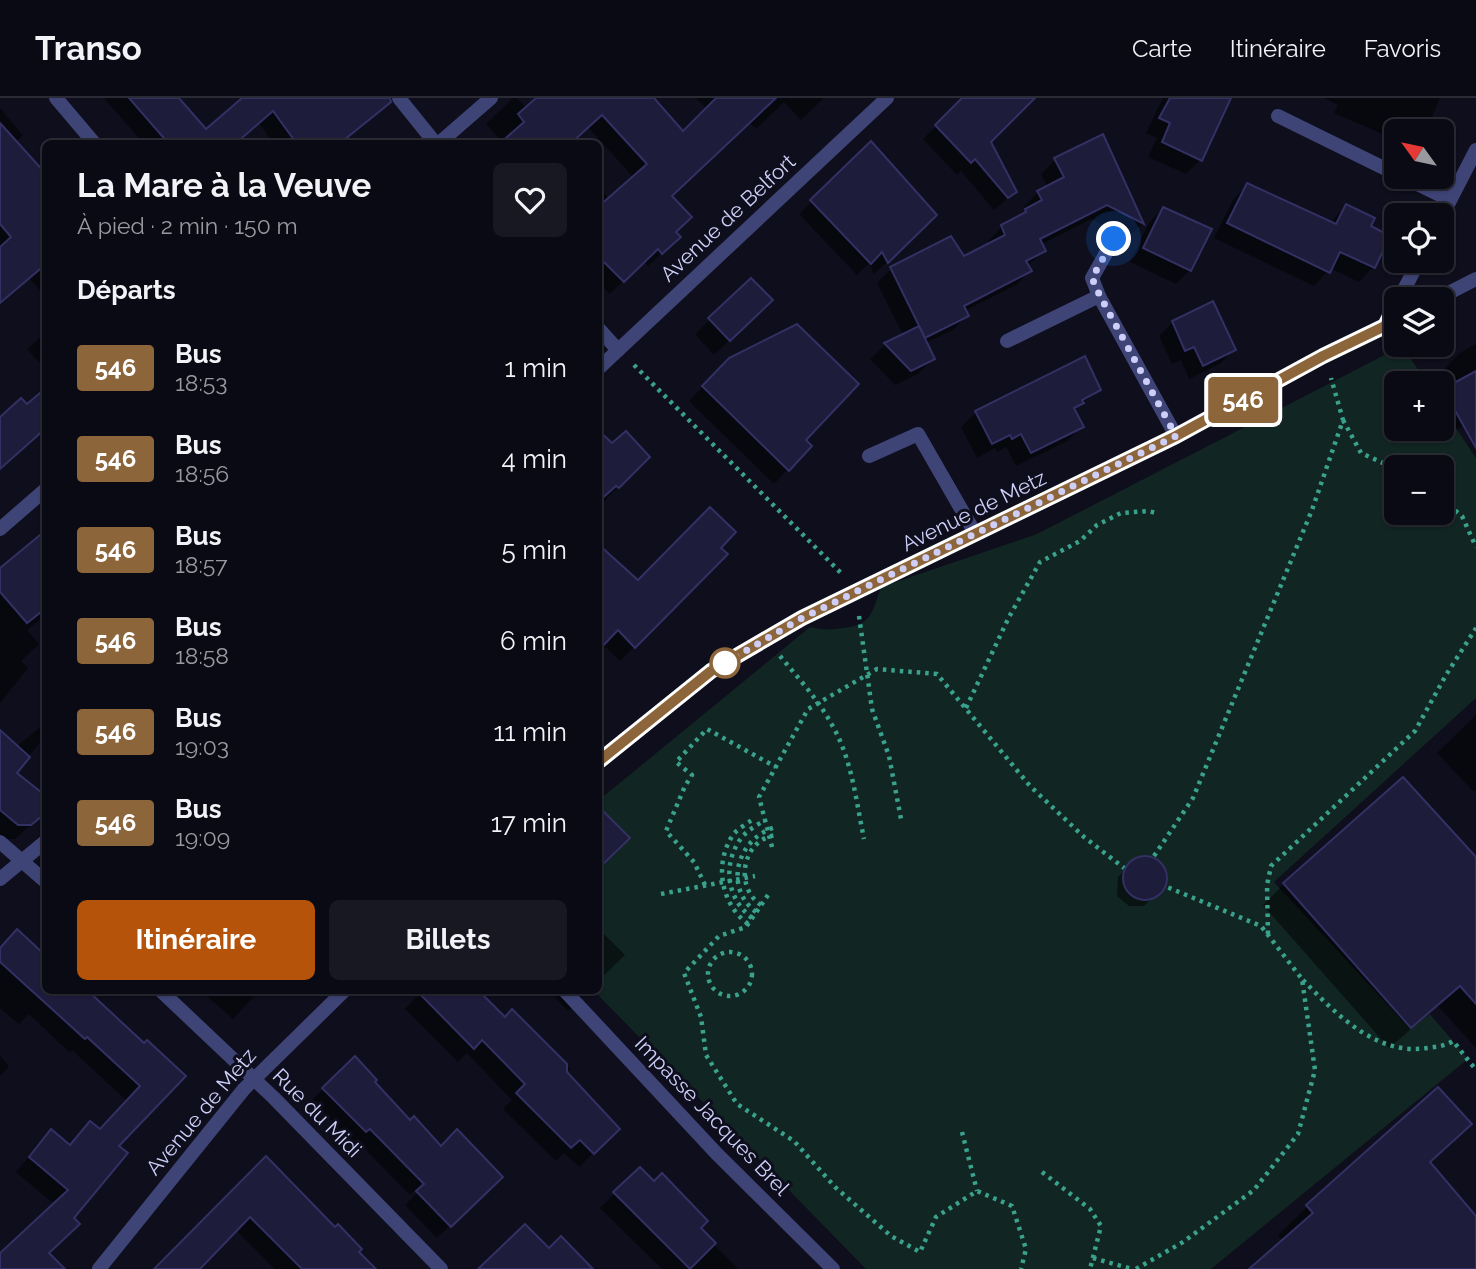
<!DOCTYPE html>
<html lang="fr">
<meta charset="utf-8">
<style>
body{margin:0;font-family:Raleway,sans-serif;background:#181822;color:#f1f3f6;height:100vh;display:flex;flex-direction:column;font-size:26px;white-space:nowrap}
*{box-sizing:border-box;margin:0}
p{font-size:23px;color:#999aa0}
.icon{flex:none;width:38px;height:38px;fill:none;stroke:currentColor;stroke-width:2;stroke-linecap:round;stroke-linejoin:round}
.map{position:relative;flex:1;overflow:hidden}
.panel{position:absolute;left:42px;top:42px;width:560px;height:854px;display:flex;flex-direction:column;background:#0a0a15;border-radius:10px;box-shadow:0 2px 5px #0004,0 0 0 2px #2a2b34}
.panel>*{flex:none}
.badge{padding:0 14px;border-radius:5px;font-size:24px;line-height:46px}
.needle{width:46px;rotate:303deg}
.controls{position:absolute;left:1384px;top:21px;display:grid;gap:14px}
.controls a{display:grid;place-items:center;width:70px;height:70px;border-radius:10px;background:#0a0a15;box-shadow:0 2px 5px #0004,0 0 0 2px #2a2b34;font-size:35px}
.you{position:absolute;width:35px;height:35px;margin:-18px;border:5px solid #fff;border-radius:50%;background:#1a73e8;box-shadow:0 0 0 10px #1a73e833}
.map>.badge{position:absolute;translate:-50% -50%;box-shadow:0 0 0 4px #fff}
h2{padding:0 35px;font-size:26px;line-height:63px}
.round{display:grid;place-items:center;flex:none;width:74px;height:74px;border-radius:10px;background:#181822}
.headline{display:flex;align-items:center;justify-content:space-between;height:119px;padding:0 35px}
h1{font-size:33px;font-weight:700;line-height:52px}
.action{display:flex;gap:14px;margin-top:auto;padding:14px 35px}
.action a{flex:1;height:80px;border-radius:10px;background:#b45309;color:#fff;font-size:28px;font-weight:700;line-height:80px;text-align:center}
.action a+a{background:#181822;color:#f1f3f6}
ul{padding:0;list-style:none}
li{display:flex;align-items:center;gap:21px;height:91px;padding:0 35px}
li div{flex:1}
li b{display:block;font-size:26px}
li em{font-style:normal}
li .badge{min-width:77px;font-weight:700;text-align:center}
header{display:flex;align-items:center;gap:42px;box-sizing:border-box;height:98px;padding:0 35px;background:#0a0a15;border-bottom:2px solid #2a2b34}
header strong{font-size:33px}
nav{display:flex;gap:38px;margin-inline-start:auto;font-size:24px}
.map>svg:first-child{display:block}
.green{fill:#112522;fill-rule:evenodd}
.shadow{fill:#0007}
.building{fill:#1e1c3b;stroke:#333064;stroke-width:2}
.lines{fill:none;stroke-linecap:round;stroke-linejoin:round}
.path{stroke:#3aa28c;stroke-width:4.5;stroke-dasharray:3.5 5;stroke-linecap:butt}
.service{stroke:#3e4476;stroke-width:14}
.minor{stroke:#3e4476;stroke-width:14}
.line-casing{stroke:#fff;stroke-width:16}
.line{stroke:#8d653a;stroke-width:10}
.walk{stroke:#cecff9;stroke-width:7;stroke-dasharray:0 12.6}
.stop-dot{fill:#fff;stroke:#8d653a;stroke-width:3.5}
.labels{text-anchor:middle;stroke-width:6;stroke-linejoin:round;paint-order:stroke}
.street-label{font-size:21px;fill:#cecff9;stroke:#0e0e1c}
</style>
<header>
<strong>Transo</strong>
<nav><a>Carte</a><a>Itinéraire</a><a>Favoris</a></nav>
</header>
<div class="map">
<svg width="1476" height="1171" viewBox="0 0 1476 1171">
<rect width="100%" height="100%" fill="#0e0e1c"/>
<path class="green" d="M1402,248L1427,285H1396V331H1442V309L1476,360V600L1274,784L1410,931L1430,916L1468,961L1211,1171H866L594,893L598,892L599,702L810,529C822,532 831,532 843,530C872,527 872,514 881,489L1037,436ZM1396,369H1442V415H1396Z"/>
<g class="shadow">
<path d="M104,0H177L205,33L245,0H368L378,12L346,40L350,46H274L259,25L235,46H144Z"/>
<path d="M513,0H517L530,14L547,0H651L683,35L707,11L696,0H824L801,22L784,4L756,31L749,24L670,98L674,134L665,152L648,168L644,163L610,196L598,185V89L610,102L634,80L588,29L503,45L486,26Z"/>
<path d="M965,0H1032L989,43L1015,94L994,112L961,73L957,77L923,41Z"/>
<path d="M1163,0H1229L1200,62L1186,76L1148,59L1157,40L1146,35Z"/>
<path d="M1324,0H1440L1429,26L1422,33H1396L1392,40L1334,15L1338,7Z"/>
<path d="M0,10L23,37L15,45L46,79V196L44,197L29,180L0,205Z"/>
<path d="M1102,39L1142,126L1129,139L1091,121L1040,147L1044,153L1027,168L1030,173L1016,187L964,213L967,218L953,232L925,245L933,261L918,276L895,287L870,261L885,247L903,237L877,185L891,171L963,160L989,147L988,143L1002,129L1017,121L1026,112L1024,109L1038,94L1048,90L1041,76L1055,62Z"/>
<path d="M871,46L935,117L874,176L869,165L857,177L799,116Z"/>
<path d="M1247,87L1330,125L1346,108L1369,129L1373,169L1359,184L1330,170L1314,188L1214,140L1233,102Z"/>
<path d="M1163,111L1190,172L1176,186L1130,164L1149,125Z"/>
<path d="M751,183L756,217L714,257L695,236Z"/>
<path d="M1173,224L1234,251L1221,265L1189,281L1181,262L1172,266L1159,238Z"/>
<path d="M46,234V272L27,251Z"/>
<path d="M1476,246V320L1446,337L1442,329V295L1454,286L1445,270L1460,255Z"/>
<path d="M730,261L803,342L788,371L774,386L689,303Z"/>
<path d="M1085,261L1099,291L1074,313L1081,329L1067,343L1016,368L1006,349L997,354L995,350L977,360L961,329L976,315Z"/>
<path d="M612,348L648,359L603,404L600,401Z"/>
<path d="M46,434V517L27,532L39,546L21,563L28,570L0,605V473Z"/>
<path d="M719,450L726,456L620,563L606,549L598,556V504L638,484Z"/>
<path d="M1476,617V691L1473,693L1437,655Z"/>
<path d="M43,627L46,637L15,675L46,713L15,741H2L0,739V662Z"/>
<path d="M1476,758V950L1438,908L1389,950L1263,807L1284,786Z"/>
<path d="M1137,760H1153L1166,772L1165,788L1144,808H1129L1117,798L1118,779Z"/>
<path d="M598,830L625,857L598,883Z"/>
<path d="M0,851L46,892L144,948L184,978L116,1048L47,1156L40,1171H0V1158L55,1107L16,1074L51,1033L69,1048L90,1025L99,1033L127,1003L72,952L69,954L29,916L19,926L0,910Z"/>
<path d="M200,892H260L233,921Z"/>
<path d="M424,892L505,922L512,914L570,971L565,975L618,1031L579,1069L564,1055L556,1063L503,1011L512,1002L467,955L458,964L405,911Z"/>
<path d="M548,892H589L568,913Z"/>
<path d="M0,958L9,968L0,978Z"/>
<path d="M355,960L372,984L410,1024L441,1050L500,1079L437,1140L405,1107L431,1081L429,1078L410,1097L356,1042L353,1045L311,1003Z"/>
<path d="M1438,991L1440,1054L1428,1066L1476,1120V1171H1253L1283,1143L1278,1137L1307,1109Z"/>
<path d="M266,1061L376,1171H275L236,1132L206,1162L208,1164L201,1171H156Z"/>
<path d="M640,1071L714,1147L738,1171H662L600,1110Z"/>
</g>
<g class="building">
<path d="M129,0H179L206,31L242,0H390L391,4L339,46H297L273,13L235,46H169Z"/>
<path d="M536,0H654L683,33L716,0H776L672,98L692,119L676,134L681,139L662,156L658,151L624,184L598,158V109L647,66L602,17L570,46H499L524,24L518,16Z"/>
<path d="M962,0H1035L991,44L1017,94L1008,100L975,61L971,65L935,27Z"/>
<path d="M1170,0H1231L1202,63L1162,44L1170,25L1159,20Z"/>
<path d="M0,25L46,76V166L0,205V149L11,139L0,126Z"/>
<path d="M1103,36L1144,126L1107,107L1040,141L1046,153L1026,163L1032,173L964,208L969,218L925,240L890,169L951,138L964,158L1005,137L1001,127L1026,114L1025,111L1042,102L1037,93L1064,79L1054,60Z"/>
<path d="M871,43L937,117L888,165L882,154L871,166L810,102Z"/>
<path d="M1247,85L1336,126L1346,106L1375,120L1371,128L1390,138L1375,170L1340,154L1330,175L1227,125Z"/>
<path d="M1163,109L1212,131L1191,173L1143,150Z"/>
<path d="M751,180L773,202L730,243L708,220Z"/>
<path d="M1213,203L1236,252L1203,268L1194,249L1185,253L1172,223Z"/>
<path d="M797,226L859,286L806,342L812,348L789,373L702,288L729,260Z"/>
<path d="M919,228L935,261L911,273L884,245Z"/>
<path d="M1085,258L1101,292L1082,302L1084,305L1074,310L1084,329L1031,355L1021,336L1012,341L1010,337L992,346L975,313Z"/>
<path d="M1476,273V350L1443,291Z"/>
<path d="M46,290V330L0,371V319L21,300L27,306Z"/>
<path d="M598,332L612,345L626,333L650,359L619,390L616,388L598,404Z"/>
<path d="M710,409L736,434L721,450L728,456L635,550L618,532L598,553V446L638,482Z"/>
<path d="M46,432V510L27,525L0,494V470Z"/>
<path d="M0,632L30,659L17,675L46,698V715L31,727H18L0,712Z"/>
<path d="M1403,679L1476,759V906L1460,888L1411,930L1283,785Z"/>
<path d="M598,708L630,740L598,771Z"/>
<circle cx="1145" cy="780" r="22"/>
<path d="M17,831L46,858V892H87L144,945L147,942L186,978L119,1048L128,1055L74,1120L80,1126L49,1155L65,1171H0V1155L68,1092L29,1059L51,1031L70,1047L90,1023L100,1031L140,988L87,939L85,941L0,864V850Z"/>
<path d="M416,892H478L505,919L512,911L567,966V974L620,1031L594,1056L580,1042L571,1050L516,995L525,986L482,942L474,951Z"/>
<path d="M355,958L377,982L375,984L410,1022L414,1018L441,1048L457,1031L503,1079L451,1129L416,1093L424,1086L370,1031L366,1034L322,990Z"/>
<path d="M1438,989L1472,1026L1430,1064L1476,1118V1171H1249L1313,1115L1306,1107Z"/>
<path d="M266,1058L335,1129L338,1126L362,1151L359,1154L376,1171H302L250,1119L200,1171H154Z"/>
<path d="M640,1069L654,1083L662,1075L708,1123L701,1130L716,1145L690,1171L613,1094Z"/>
<path d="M525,1126L549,1150L561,1138L593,1171H478Z"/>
</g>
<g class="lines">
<g class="path">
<path d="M634,267L843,477"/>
<path d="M1343,322L1361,355L1396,371"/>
<path d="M1442,402L1462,418L1476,449"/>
<path d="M859,518L872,611L889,658L901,721"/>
<path d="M780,558C798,580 818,601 832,627C852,661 856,703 864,741"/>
<path d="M966,610L1009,519L1040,464L1080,443L1097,427L1121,415L1148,413L1156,415"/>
<path d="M772,749L759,699L808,611L877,571L937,576L1030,688L1084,739L1124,770"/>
<path d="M1154,758L1193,700L1312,412L1343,322L1331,280"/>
<path d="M705,787L694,764L666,733L685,688L692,677L676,664L707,631L776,669"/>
<path d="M661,796L755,778"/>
<path d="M598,797H599"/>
<path d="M768,797L746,829L719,838L684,875L701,919L706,957L737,1006L794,1043L835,1089L891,1138L920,1154L936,1119L977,1093L1012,1108L1026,1151L1021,1171"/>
<path d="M761,807C733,788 743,740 777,737"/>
<path d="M756,814C723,789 737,740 776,729"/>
<path d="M752,820C726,800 722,765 742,739C748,732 757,727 765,722"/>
<path d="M748,826C722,807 714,769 731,740C735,732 745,727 752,722"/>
<path d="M1268,836L1267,787L1271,768L1415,633L1446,577L1476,530"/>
<circle cx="730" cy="876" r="22"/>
<path d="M1303,882C1335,915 1376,958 1427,950C1436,949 1445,948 1453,943L1476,972"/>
<path d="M962,1034L977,1093"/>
<path d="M1042,1074L1090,1111L1101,1128L1090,1171"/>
<path d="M1093,1160L1132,1171"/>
<path d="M1136,1171L1183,1144L1254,1092L1298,1036L1315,972L1302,881L1261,828L1167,789"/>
</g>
<g class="service">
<path d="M1278,18L1396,76"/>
<path d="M1403,79L1450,102"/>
<path d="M1114,141L1092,180L1099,198L1176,338"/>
<path d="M1007,243L1099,198"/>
<path d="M869,358L918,336L975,435"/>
</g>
<g class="minor">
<path d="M56,0L95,46"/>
<path d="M399,0L436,46"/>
<path d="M438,46L491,0"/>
<path d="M1442,118L1476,52"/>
<path d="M1399,201L1419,163"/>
<path d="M1437,201L1476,181"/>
<path d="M598,230L618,252"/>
<path d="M598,271L887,0"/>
<path d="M0,431L46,391"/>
<path d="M598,664L711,573L802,520L1176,338L1323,258L1396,222"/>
<path d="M0,744L46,784"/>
<path d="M0,781L46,743"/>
<path d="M160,892L274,1000L441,1171"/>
<path d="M564,892L717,1056L833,1171"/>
<path d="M99,1171L244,991L345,892"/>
</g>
</g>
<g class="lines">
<g class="line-casing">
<path id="line" d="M598,664L711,573L802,520L1176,338L1323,258L1385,228L1396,206"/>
</g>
<use href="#line" class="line"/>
<path class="walk" d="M725,565L802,520L1176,338L1100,198L1092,180L1114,141"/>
</g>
<circle class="stop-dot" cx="725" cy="565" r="14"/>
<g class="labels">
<g class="street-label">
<text transform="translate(728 120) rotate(-43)" y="7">Avenue de Belfort</text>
<text transform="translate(974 413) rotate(-26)" y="7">Avenue de Metz</text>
<text transform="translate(201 1014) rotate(-50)" y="7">Avenue de Metz</text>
<text transform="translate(317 1015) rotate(45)" y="7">Rue du Midi</text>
<text transform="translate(712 1018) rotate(46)" y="7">Impasse Jacques Brel</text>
</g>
</g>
</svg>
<div class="controls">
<a><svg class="needle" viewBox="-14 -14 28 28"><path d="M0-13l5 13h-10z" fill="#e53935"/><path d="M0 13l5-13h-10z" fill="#999aa0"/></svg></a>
<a><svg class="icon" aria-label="locate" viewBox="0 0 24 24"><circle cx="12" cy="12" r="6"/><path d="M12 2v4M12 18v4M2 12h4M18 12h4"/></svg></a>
<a><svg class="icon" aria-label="layers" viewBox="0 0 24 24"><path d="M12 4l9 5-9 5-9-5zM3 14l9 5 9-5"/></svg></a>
<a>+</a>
<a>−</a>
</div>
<div class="you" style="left:1114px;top:141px"></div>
<b class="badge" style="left:1243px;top:302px;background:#8d653a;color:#fff">546</b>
<section class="panel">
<div class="headline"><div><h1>La Mare à la Veuve</h1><p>À pied · 2 min · 150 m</p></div><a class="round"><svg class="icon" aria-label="heart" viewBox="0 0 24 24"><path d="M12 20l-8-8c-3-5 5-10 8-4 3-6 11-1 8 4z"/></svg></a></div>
<h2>Départs</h2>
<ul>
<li><span class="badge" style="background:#8d653a;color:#fff">546</span><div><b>Bus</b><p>18:53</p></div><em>1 min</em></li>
<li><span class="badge" style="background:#8d653a;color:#fff">546</span><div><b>Bus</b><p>18:56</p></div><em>4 min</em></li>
<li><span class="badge" style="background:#8d653a;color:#fff">546</span><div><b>Bus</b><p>18:57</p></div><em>5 min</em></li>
<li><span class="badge" style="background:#8d653a;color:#fff">546</span><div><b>Bus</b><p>18:58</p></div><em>6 min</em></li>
<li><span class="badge" style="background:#8d653a;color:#fff">546</span><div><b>Bus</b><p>19:03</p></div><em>11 min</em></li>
<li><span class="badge" style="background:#8d653a;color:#fff">546</span><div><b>Bus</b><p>19:09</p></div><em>17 min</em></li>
</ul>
<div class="action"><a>Itinéraire</a><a>Billets</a></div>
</section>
</div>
